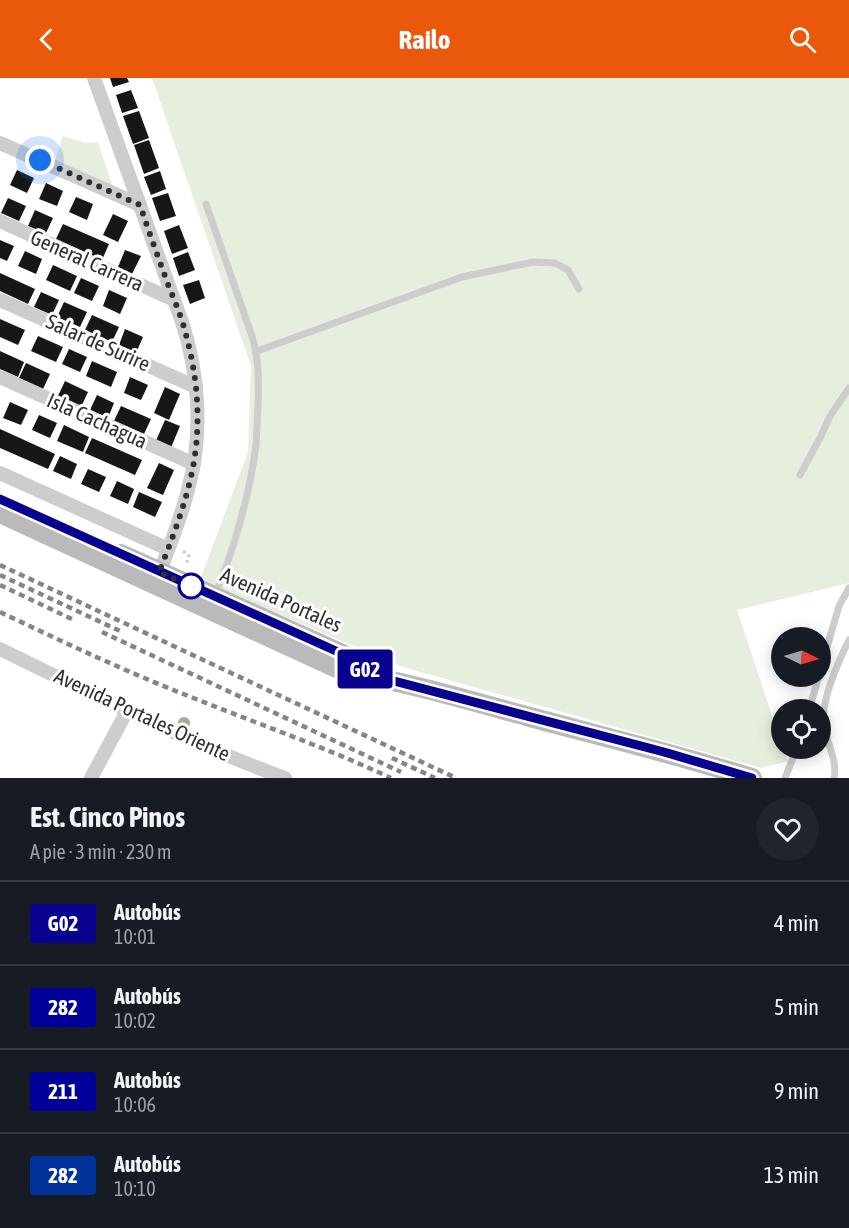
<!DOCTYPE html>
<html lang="es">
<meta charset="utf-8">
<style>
body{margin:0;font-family:"Asap Condensed",sans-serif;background:#20242c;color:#f1f3f6;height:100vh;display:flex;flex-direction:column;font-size:22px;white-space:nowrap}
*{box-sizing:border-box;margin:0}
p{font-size:20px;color:#9ea1a6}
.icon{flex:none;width:33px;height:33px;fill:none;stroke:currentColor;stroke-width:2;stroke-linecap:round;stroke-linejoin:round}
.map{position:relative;height:700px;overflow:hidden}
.panel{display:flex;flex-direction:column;background:#171b24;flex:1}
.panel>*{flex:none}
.badge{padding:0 12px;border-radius:4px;font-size:21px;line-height:39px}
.needle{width:39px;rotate:95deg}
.fabs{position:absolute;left:771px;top:549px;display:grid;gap:12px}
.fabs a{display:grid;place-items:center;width:60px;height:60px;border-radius:50%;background:#171b24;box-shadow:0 3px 15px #0003;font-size:30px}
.you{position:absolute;width:30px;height:30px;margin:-15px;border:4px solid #fff;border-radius:50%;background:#1a73e8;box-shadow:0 0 0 9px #1a73e833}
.map>.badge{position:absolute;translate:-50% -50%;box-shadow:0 0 0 3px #fff}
.round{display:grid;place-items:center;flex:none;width:63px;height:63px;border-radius:32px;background:#20242c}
.head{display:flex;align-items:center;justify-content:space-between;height:102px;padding:0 30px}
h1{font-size:28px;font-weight:700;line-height:45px}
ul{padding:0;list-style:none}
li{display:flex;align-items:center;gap:18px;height:84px;padding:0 30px;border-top:2px solid #363941}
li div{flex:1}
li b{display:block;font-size:22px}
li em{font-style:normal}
li .badge{min-width:66px;font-weight:700;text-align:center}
header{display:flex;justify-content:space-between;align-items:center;height:78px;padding:0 30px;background:#ea580c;color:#fff;font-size:27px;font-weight:700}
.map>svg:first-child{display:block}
.green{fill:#e6eedd}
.building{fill:#171717}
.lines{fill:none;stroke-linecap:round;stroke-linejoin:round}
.path{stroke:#cdcdcd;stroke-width:3;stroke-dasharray:3 3;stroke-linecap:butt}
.lane{stroke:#cdcdcd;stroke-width:7}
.street{stroke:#cdcdcd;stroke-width:14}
.secondary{stroke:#bababa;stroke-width:20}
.rail{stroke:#858585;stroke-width:4.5;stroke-dasharray:6 4.5;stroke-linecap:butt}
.tree{fill:#a0b092}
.line-casing{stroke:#fff;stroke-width:14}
.line{stroke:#09028f;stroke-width:9}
.walk{stroke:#303030;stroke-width:6;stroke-dasharray:0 10.8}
.stop-dot{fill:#fff;stroke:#09028f;stroke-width:3}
.labels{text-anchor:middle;stroke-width:6;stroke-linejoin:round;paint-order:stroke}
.street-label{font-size:21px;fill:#303030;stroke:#fff}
</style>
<header><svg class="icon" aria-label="back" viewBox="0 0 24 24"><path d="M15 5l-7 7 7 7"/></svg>Railo<svg class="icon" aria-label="search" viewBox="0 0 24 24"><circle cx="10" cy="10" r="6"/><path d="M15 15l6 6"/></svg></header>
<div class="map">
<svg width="849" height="700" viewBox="0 0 849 700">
<rect width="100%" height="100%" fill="#fff"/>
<g class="green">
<path d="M152,0H849V505L737,532L781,665L782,670L783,671L788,683L761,690L403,589L200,502L248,374L251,288Z"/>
<path d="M63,58L85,65L98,64L113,110L55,83Z"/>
</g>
<g class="building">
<path d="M110,0H127L129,4L113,9Z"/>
<path d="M131,12L138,30L122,35L116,17Z"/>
<path d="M139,33L149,60L133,66L123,38Z"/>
<path d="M149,62L159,90L144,96L134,67Z"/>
<path d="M17,92L34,100L27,115L10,107Z"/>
<path d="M160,93L166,111L151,117L144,99Z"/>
<path d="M46,105L63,113L57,128L39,121Z"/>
<path d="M168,115L176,138L160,143L152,120Z"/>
<path d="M76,119L93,126L87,142L69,134Z"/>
<path d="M8,120L26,128L19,143L1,135Z"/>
<path d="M35,132L53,140L46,155L28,148Z"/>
<path d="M113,136L128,143L118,164L103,157Z"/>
<path d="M63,146L109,166L102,182L56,161Z"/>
<path d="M179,147L188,170L172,176L164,153Z"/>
<path d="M0,162L14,168L7,183L0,180Z"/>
<path d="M125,172L141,178L132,196L118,189Z"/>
<path d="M25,173L42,181L36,196L18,188Z"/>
<path d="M188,174L195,192L179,198L173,180Z"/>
<path d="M53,187L77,198L70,213L46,202Z"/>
<path d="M0,195L35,211L28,226L0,213Z"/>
<path d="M81,200L99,208L92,223L74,215Z"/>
<path d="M199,202L205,220L190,226L183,207Z"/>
<path d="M109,212L127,220L120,236L103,228Z"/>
<path d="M41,214L59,222L52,237L34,229Z"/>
<path d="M64,224L87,234L80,249L57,239Z"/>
<path d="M92,237L119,249L112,264L85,252Z"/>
<path d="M0,241L25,252L18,267L0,259Z"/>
<path d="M125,251L143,259L136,275L119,267Z"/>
<path d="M38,258L63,269L56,284L31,273Z"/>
<path d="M69,271L87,279L80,294L62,286Z"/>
<path d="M0,273L24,284L18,299L0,291Z"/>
<path d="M92,283L117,294L111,309L86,298Z"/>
<path d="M26,285L50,296L43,311L19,300Z"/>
<path d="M130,299L148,307L141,322L124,315Z"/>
<path d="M65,303L88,314L81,329L58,318Z"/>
<path d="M165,309L180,316L169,342L154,335Z"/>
<path d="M97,317L114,325L108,340L90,332Z"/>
<path d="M10,324L28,332L21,347L3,340Z"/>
<path d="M121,328L151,341L144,356L114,343Z"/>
<path d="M39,337L57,345L50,360L32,352Z"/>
<path d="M165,342L180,348L170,372L155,365Z"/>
<path d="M64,347L89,359L83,374L57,363Z"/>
<path d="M0,351L55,376L48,391L0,370Z"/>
<path d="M92,360L142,382L135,397L85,375Z"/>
<path d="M60,378L77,386L71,401L53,393Z"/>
<path d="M159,385L174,392L163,417L147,410Z"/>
<path d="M88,391L106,399L99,414L81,406Z"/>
<path d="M117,403L134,411L128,426L110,418Z"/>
<path d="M139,414L162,424L155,439L133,429Z"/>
</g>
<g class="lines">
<path class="path" d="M183,473L189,478L186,487"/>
<g class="lane">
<path d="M206,126L252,258C259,282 259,305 258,330C257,342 257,355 256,367C250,415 234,472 215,517"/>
<path d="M257,273L462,199L533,184L555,185L568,192L579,211"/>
<path d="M800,397L821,358L830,338L849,310"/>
<path d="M820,593L839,528L849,510"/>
<path d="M809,632L819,598"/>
<path d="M785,700L797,670"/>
<path d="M834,700C838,681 826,665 824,646C820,624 839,582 849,562"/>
</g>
<g class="street">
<path d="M94,0L182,244C199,296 203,355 189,408C181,440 169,470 157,500"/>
<path d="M0,65L140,127"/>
<path d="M0,143L174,222"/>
<path d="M0,222L196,309"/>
<path d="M0,299L194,386"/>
<path d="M0,395L168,471"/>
<path d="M0,571C94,617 187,664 285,700"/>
<path d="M91,700L127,633"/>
</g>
<g class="secondary">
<path d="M0,435L343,593C406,604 468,622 530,639C604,659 679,677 752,700"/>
<path d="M121,476L347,578L370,595"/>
</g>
<g class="rail">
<path d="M0,487L456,700"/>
<path d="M0,497L120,553"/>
<path d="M0,507L74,542"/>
<path d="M0,534C65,565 129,595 196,621C261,647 327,670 391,700"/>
<path d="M102,554L401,694"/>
<path d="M392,680L435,700"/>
</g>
</g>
<circle class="tree" cx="184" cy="645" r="6"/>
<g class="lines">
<g class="line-casing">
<path id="line" d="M0,421L347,578L375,598L664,674L752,700"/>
</g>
<use href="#line" class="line"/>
<path class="walk" d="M40,82L140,127C149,154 159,182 169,209C176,226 183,243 187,261C198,302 201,347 193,389C186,425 173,459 159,494L197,511L191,508"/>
</g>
<circle class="stop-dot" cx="191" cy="508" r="12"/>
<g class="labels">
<g class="street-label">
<text transform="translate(87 183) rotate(24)" y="7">General Carrera</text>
<text transform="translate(98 265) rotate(24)" y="7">Salar de Surire</text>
<text transform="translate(97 343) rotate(24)" y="7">Isla Cachagua</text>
<text transform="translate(281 522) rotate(24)" y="7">Avenida Portales</text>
<text transform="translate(142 637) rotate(25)" y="7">Avenida Portales Oriente</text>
</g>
</g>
</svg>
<div class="fabs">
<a><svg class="needle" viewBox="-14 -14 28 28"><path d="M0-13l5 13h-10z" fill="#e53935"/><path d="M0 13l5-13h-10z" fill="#9ea1a6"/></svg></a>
<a><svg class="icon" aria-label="locate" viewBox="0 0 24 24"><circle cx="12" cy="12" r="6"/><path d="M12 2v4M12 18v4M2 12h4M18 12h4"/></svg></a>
</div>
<div class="you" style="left:40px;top:82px"></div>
<b class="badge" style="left:365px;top:591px;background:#09028f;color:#fff">G02</b>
</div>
<section class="panel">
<div class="head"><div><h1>Est. Cinco Pinos</h1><p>A pie · 3 min · 230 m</p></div><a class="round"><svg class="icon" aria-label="heart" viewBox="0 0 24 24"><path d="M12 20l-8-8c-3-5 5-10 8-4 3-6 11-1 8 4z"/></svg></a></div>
<ul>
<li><span class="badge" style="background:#09028f;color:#fff">G02</span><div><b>Autobús</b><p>10:01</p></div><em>4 min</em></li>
<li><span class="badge" style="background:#009;color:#fff">282</span><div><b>Autobús</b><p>10:02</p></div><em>5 min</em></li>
<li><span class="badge" style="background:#009;color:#fff">211</span><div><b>Autobús</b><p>10:06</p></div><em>9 min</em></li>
<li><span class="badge" style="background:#039;color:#fff">282</span><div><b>Autobús</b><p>10:10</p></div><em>13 min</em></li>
</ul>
</section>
